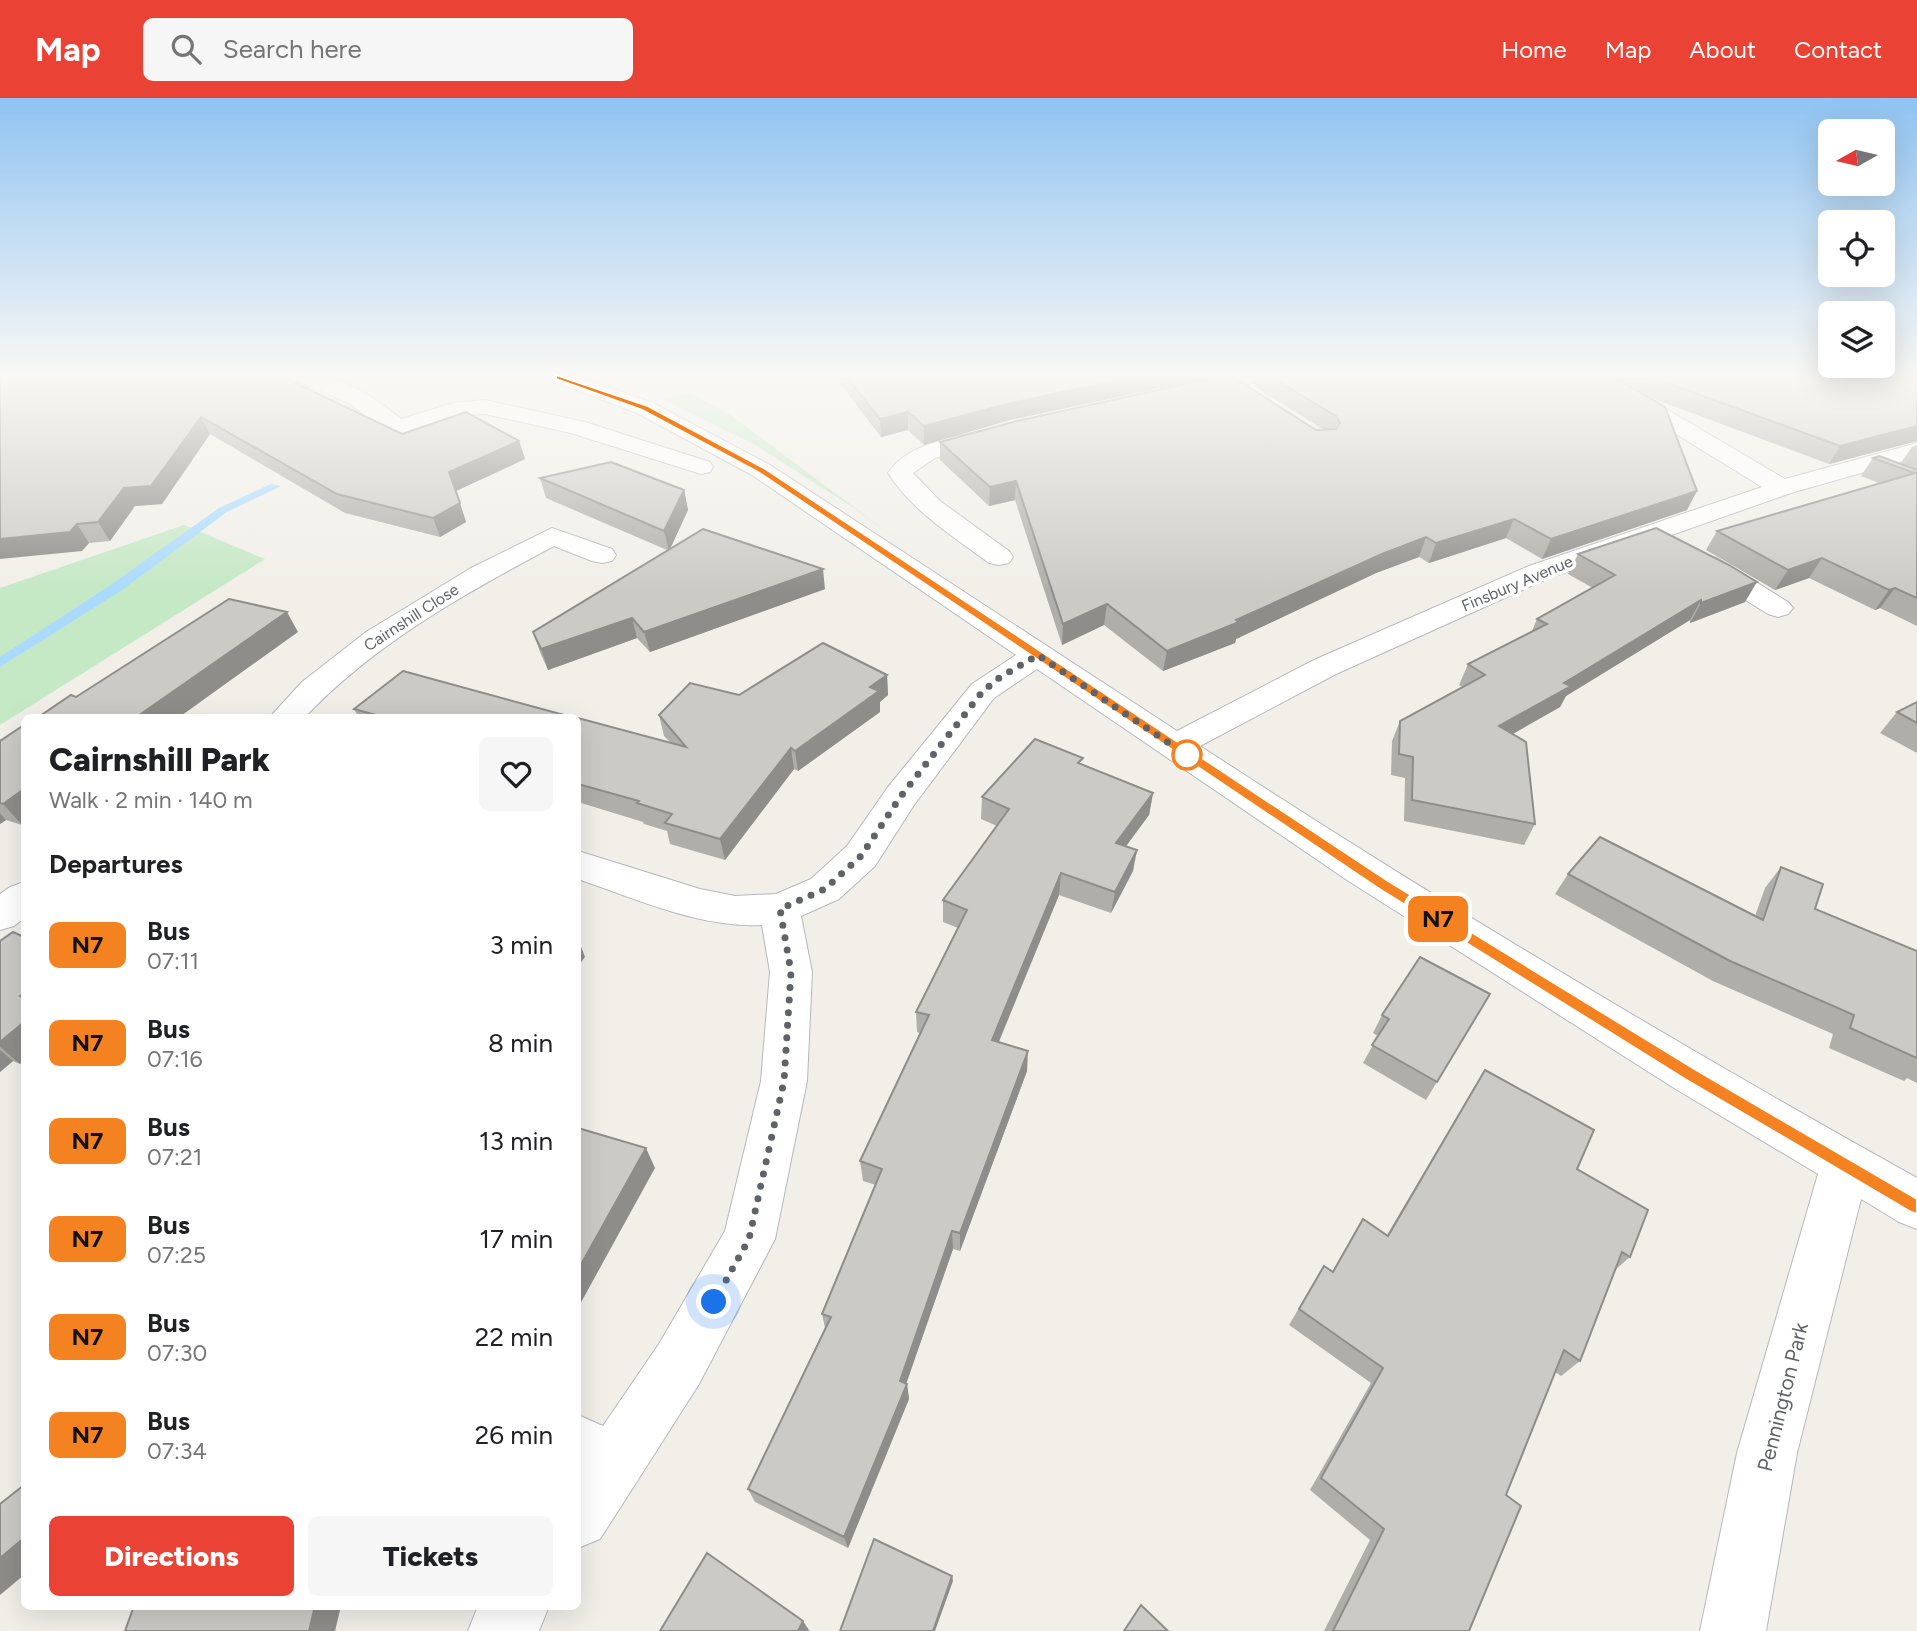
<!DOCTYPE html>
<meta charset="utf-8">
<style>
body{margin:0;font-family:Figtree,sans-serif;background:#f6f6f6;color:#202124;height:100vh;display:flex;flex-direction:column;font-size:26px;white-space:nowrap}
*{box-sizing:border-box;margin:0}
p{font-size:23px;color:#757577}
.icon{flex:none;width:38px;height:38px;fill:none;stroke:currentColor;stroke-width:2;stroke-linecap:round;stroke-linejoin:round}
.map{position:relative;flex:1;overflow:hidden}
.side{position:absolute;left:21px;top:616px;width:560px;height:896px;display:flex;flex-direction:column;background:#fff;border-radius:10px;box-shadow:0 7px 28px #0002}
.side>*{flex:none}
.badge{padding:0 14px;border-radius:10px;font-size:24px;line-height:46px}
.needle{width:46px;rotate:262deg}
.buttons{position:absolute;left:1818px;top:21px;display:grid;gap:14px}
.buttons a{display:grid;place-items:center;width:77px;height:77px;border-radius:10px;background:#fff;box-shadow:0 7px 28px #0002;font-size:35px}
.you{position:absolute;width:35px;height:35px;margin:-18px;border:5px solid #fff;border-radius:50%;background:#1a73e8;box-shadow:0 0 0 10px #1a73e833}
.map>.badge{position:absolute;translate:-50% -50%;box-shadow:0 0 0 4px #fff}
h2{padding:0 28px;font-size:26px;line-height:63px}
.round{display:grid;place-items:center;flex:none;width:74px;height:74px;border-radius:10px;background:#f6f6f6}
.headline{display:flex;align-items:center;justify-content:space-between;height:119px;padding:0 28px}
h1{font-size:33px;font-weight:800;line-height:52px}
.action{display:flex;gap:14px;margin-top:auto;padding:14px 28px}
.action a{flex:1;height:80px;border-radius:10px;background:#ea4335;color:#fff;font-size:28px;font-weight:800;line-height:80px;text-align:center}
.action a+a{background:#f6f6f6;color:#202124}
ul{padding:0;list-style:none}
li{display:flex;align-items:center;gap:21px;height:98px;padding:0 28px}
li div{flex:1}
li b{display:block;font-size:26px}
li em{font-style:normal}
li .badge{min-width:77px;font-weight:700;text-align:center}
header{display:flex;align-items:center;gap:42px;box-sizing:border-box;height:98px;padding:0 35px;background:#ea4335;color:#fff}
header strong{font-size:33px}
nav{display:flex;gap:38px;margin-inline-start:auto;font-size:24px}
.search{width:490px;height:63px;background:#f6f6f6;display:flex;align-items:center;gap:18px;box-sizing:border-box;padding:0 24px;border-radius:10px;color:#757577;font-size:26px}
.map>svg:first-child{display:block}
.green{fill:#c5e8c5}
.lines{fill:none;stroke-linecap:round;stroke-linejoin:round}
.stream{fill:#aadaff;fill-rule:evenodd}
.minor-casing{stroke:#b5b8bc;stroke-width:2}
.minor{fill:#fff;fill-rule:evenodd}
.wall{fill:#afaea9}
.shaded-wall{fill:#8f8d8a}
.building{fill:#cccac5;stroke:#8f8d8a;stroke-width:2}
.line{fill:#f58220;stroke:#fff;stroke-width:2}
.walk{stroke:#5f6368;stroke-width:7;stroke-dasharray:0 12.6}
.stop-dot{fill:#fff;stroke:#f58220;stroke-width:3.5}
.labels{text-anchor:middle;stroke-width:7;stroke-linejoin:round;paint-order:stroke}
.far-street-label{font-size:16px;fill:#5f6368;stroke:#fff}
.near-street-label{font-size:21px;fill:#5f6368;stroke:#fff}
</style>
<header>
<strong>Map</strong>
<div class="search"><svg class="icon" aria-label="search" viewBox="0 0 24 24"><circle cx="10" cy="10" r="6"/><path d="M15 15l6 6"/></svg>Search here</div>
<nav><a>Home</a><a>Map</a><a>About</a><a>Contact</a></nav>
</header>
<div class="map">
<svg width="1917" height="1533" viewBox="0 0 1917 1533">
<rect width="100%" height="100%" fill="#f1efe8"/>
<g class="green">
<path d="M690,295L732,318L899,443L854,410L757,348L662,301Z"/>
<path d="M184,427L265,461L0,627V490Z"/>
</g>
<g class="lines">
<path class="stream" d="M271,386L281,388L227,414L122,492L0,569V559L112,486L219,410Z"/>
<g class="minor-casing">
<g id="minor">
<path d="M293,279C304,279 317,277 327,279C354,285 380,304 401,321L453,305L485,302L585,324L710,364L713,369L710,374L701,376L571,335L485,316L455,318L412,332L410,339H394L349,305L297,283Z"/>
<path d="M548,279H579L653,305L770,367L1177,633L1314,562L1529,468L1762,389L1590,283L1586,279H1612L1785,381L1917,345V359L1791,395L1549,480L1336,576L1200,648C1434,801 1673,944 1917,1080V1131L1899,1124L1861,1101L1797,1355L1766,1533H1700L1737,1355L1818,1076L1674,990L1347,782L1037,571L994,600L914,707L875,768L839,801L801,818L812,874L807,983L775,1141L699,1286L634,1388L600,1441L578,1450V1317L603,1328L659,1246L725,1133L761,983L770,874L762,827C699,830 637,801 578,781V753L700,791L735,798L776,796L811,781L847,748L888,689L972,586L1016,557L752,377L637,315L552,283Z"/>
<path d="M1223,279H1265L1261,283L1187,299L1179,298L1176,293L1179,288Z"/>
<path d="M989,331L997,333L1001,338L997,343L935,360L913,375L940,403L1009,453L1013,459L1009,465L999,467L989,465C953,438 913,414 888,375C910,343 954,340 989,331Z"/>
<path d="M552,430L612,451L616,457L612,463L602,465L592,463L554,448C464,496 375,545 304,620H269L302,584L366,534L471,470Z"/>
<path d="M1707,458L1717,460L1788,504L1793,510L1788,516L1778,519L1768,516L1697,472L1693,466L1697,460Z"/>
<path d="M24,784V820L14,828L0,832V796L10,789Z"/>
<path d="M478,1508H549L539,1533H468Z"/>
</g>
</g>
<use href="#minor" class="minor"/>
</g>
<g class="wall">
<path d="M0,279L402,336L519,343L525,361L456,393L466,424L440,439L345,415L210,336L162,406L135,408L110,443L89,445L82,453Z"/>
<path d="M835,279H1211L1010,322L924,347L908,332L881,339Z"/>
<path d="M1256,279H1614L1687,412L1542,461L1506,440L1429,465L1419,459L1376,475L1236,541L1235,545L1163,573L1104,527L1062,547L1015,402L989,408L940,362V344L1324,332L1254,288Z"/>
<path d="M1617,279H1917V343L1829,366L1654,301Z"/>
<path d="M1917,347V528L1880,510L1875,512L1809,480L1775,492L1706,452L1717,433L1879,385L1861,378L1873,360L1900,366L1912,349Z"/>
<path d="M540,380L684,392L688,412L670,451L825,491L650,554L637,540L548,572L540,554L533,534L667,452L546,400Z"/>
<path d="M1578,456L1745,504L1690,525V522L1566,598L1560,609L1512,636L1535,726L1524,747L1404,723L1405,680L1391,677L1392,643L1400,623L1463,589L1459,587L1468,566L1532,533L1537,521L1593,490L1568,476Z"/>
<path d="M887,577L888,597L880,604V614L798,673L794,671L725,762L670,746L667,733L644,726L643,724L578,704V620L671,645L664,638L659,617L739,597Z"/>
<path d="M1917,604V655L1880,635L1897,614Z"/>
<path d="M354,611L575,620H359Z"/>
<path d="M24,627V725L22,727L6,722L0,726V643Z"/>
<path d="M1082,667L1153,695L1149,717L1126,748L1133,773L1111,815L1059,797L999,944L1027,973L960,1153L953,1151L906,1285L907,1286L909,1301L848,1450L755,1404L748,1391L825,1230L822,1216L876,1087L863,1083L860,1063L920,935L917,934L916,914L958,830L943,824V802L997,728L981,721L982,699Z"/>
<path d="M1781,769L1815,811L1917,853V985L1907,980L1904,983L1829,950L1833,936L1713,883L1555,796L1568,776L1755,818L1765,790Z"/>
<path d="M0,843L20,966L13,963L0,974Z"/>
<path d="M1490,896L1426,1002L1363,965L1378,938L1373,935L1382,917Z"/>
<path d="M1485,972L1577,1071L1630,1159L1615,1172L1580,1263L1561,1278L1555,1274L1506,1397L1469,1533H1324L1370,1442L1310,1392L1371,1285L1289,1227L1324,1168L1332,1174L1363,1121L1387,1137L1473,991Z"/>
</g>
<g class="shaded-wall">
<path d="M1133,279H1211L1010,322L924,347V328L1011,305Z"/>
<path d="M908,314V332L881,339L880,321Z"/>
<path d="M201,319L210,336L162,406L135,408L110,443L98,424L124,390Z"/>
<path d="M1917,328V343L1829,366L1840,348Z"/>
<path d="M519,343L525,361L456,393L466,424L440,439L433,420L449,374Z"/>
<path d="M1016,383L1015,402L989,408L990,389Z"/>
<path d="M684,392L688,412L669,453L664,433Z"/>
<path d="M1697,393L1687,412L1542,461L1551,441Z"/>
<path d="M1514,421L1506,440L1429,465L1436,445Z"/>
<path d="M77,426L89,445L82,453L0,461V441Z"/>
<path d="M1426,439L1419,459L1376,475L1236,541L1235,545L1163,573L1167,553L1236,522L1382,456Z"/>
<path d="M1822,460L1809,480L1775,492L1788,472Z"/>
<path d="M823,471L825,491L650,554L644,534Z"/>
<path d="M1757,484L1745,504L1690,525L1701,505Z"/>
<path d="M1895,490L1880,510L1875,512L1889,492Z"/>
<path d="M1701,502L1690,522L1566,598L1560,609L1490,649L1499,628L1564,585Z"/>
<path d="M1107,506L1104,527L1062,547L1063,526Z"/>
<path d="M287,514L298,534L178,620H135Z"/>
<path d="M632,520L637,540L548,572L541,551Z"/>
<path d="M887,577L888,597L880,604V614L798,673L795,653L870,589Z"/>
<path d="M791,650L794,671L725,762L720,741Z"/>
<path d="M24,691V725L22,727L3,706Z"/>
<path d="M1153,695L1149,717L1112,767L1116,745Z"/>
<path d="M0,715L6,722L0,726Z"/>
<path d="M1137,752L1133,773L1111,815L1115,794Z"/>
<path d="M1061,775L1059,797L991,962L992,942Z"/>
<path d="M578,841L585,859L578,868Z"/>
<path d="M24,924V963L20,966L0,949V944Z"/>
<path d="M0,952L13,963L0,974Z"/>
<path d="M1028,953L1027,973L960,1153V1135Z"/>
<path d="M646,1050L655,1070L579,1208L578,1206V1172Z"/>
<path d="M952,1133L953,1151L902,1298L900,1283Z"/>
<path d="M907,1286L909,1301L848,1450L844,1439Z"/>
<path d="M24,1440V1477L0,1497V1460Z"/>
<path d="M952,1478L953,1483L935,1533H933Z"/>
<path d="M315,1508H341L335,1533H309Z"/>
<path d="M803,1523L809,1532V1533H798Z"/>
</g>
<g class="building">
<path d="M0,279H283L402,336L466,314L519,343L449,374L460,405L433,420L337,396L201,319L151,388L124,390L98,424L77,426L70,434L0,441Z"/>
<path d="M847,279H1133L1011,305L924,328L908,314L880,321Z"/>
<path d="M1217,279H1233L1316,332L1336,331L1340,325L1336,318L1271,279H1614L1665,309L1697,393L1551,441L1514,421L1436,445L1426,439L1382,456L1236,522L1239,524L1167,553L1107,506L1063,526L1016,383L990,389L940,344L1017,323Z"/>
<path d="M1654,279H1908L1917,283V328L1840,348L1662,283Z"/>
<path d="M1879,358L1917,372V500L1895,490L1889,492L1822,460L1788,472L1717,433L1915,375L1873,360Z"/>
<path d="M611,364L684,392L664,433L540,380Z"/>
<path d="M1656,430L1729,467L1757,484L1701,505V502L1564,585L1571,588L1499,628L1526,644L1535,726L1412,702L1413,659L1399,656L1400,623L1485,577L1468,566L1547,526L1537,521L1615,477L1578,456Z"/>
<path d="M703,431L823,471L644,534L632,520L541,551L533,534Z"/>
<path d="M229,501L287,514L135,620H37L71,597L76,599Z"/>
<path d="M823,545L887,577L870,589L879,593L795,653L791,650L720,741L665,725L672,716L637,705L639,703L578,686V620L686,649L659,617L690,585L739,597Z"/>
<path d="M403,573L575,620H387L354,611Z"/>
<path d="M1917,604V625L1897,614Z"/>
<path d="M24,627V691L3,706L0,705V643Z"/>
<path d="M1035,641L1083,660L1078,665L1153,695L1116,745L1137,752L1115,794L1061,775L992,942L1028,953L960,1135L952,1133L900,1283L907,1286L844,1439L748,1391L831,1219L822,1216L882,1071L860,1063L929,917L916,914L967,812L943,802L1009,711L982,699Z"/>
<path d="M1600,739L1763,822L1781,769L1823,786L1815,811L1917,853V960L1850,930L1854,917L1730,863L1568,776Z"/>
<path d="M13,834L24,839V895L20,898L24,900V924L0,944V843Z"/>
<path d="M1420,859L1490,896L1437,984L1372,947L1389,921L1382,917Z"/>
<path d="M1485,972L1594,1032L1577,1071L1648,1112L1630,1159L1622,1154L1580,1263L1564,1252L1506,1397L1521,1408L1469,1533H1333L1384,1431L1321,1380L1383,1270L1299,1211L1324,1168L1333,1174L1363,1121L1388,1138Z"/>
<path d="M578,1030L646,1050L578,1172Z"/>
<path d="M24,1387V1440L0,1460V1406Z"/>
<path d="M874,1441L952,1478L933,1533H840Z"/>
<path d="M707,1455L803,1523L798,1533H660Z"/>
<path d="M1141,1507L1168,1533H1124Z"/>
<path d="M134,1508H315L309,1533H125Z"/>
</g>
<linearGradient id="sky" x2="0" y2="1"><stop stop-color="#8fc3f1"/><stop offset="0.56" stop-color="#f9f8f5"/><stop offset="1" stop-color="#f9f8f5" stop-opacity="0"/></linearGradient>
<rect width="1917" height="494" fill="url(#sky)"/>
<path class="line" d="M556,277L648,308L764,370L1388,783L1696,972L1917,1101V1116L1911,1114L1685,981L1378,790L758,374L642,312L556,281Z"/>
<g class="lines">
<path class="walk" d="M714,1204L749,1141L784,983L791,874L780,811L825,791L861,758L901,698L983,593L999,580L1038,557L1197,664L1187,657"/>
</g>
<circle class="stop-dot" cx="1187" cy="657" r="14"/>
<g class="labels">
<g class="far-street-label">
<text transform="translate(1517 485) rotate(-23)" y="6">Finsbury Avenue</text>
<text transform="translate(411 519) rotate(-33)" y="6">Cairnshill Close</text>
</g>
<g class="near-street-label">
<text transform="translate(1783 1299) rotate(-76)" y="7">Pennington Park</text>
</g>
</g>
</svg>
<div class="buttons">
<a><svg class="needle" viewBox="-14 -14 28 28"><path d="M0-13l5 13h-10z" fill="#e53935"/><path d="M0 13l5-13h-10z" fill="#757577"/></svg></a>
<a><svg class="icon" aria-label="locate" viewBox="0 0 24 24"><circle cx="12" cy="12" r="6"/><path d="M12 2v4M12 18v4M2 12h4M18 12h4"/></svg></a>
<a><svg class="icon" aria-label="layers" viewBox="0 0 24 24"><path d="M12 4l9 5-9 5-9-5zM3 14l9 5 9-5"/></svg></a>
</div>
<div class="you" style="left:714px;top:1204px"></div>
<b class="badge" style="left:1438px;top:821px;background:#f58220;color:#111">N7</b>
<section class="side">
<div class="headline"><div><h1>Cairnshill Park</h1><p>Walk · 2 min · 140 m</p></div><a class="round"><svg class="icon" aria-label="heart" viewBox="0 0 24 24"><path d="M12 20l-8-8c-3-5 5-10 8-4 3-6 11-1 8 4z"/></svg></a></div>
<h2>Departures</h2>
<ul>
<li><span class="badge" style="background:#f58220;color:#111">N7</span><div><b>Bus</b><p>07:11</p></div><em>3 min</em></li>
<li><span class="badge" style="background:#f58220;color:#111">N7</span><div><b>Bus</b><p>07:16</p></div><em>8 min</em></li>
<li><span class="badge" style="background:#f58220;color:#111">N7</span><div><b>Bus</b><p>07:21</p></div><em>13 min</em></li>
<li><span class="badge" style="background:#f58220;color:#111">N7</span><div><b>Bus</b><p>07:25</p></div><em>17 min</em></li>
<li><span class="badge" style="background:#f58220;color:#111">N7</span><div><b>Bus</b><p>07:30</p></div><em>22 min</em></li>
<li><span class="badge" style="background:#f58220;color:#111">N7</span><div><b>Bus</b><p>07:34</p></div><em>26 min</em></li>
</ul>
<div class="action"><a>Directions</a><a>Tickets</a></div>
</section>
</div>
